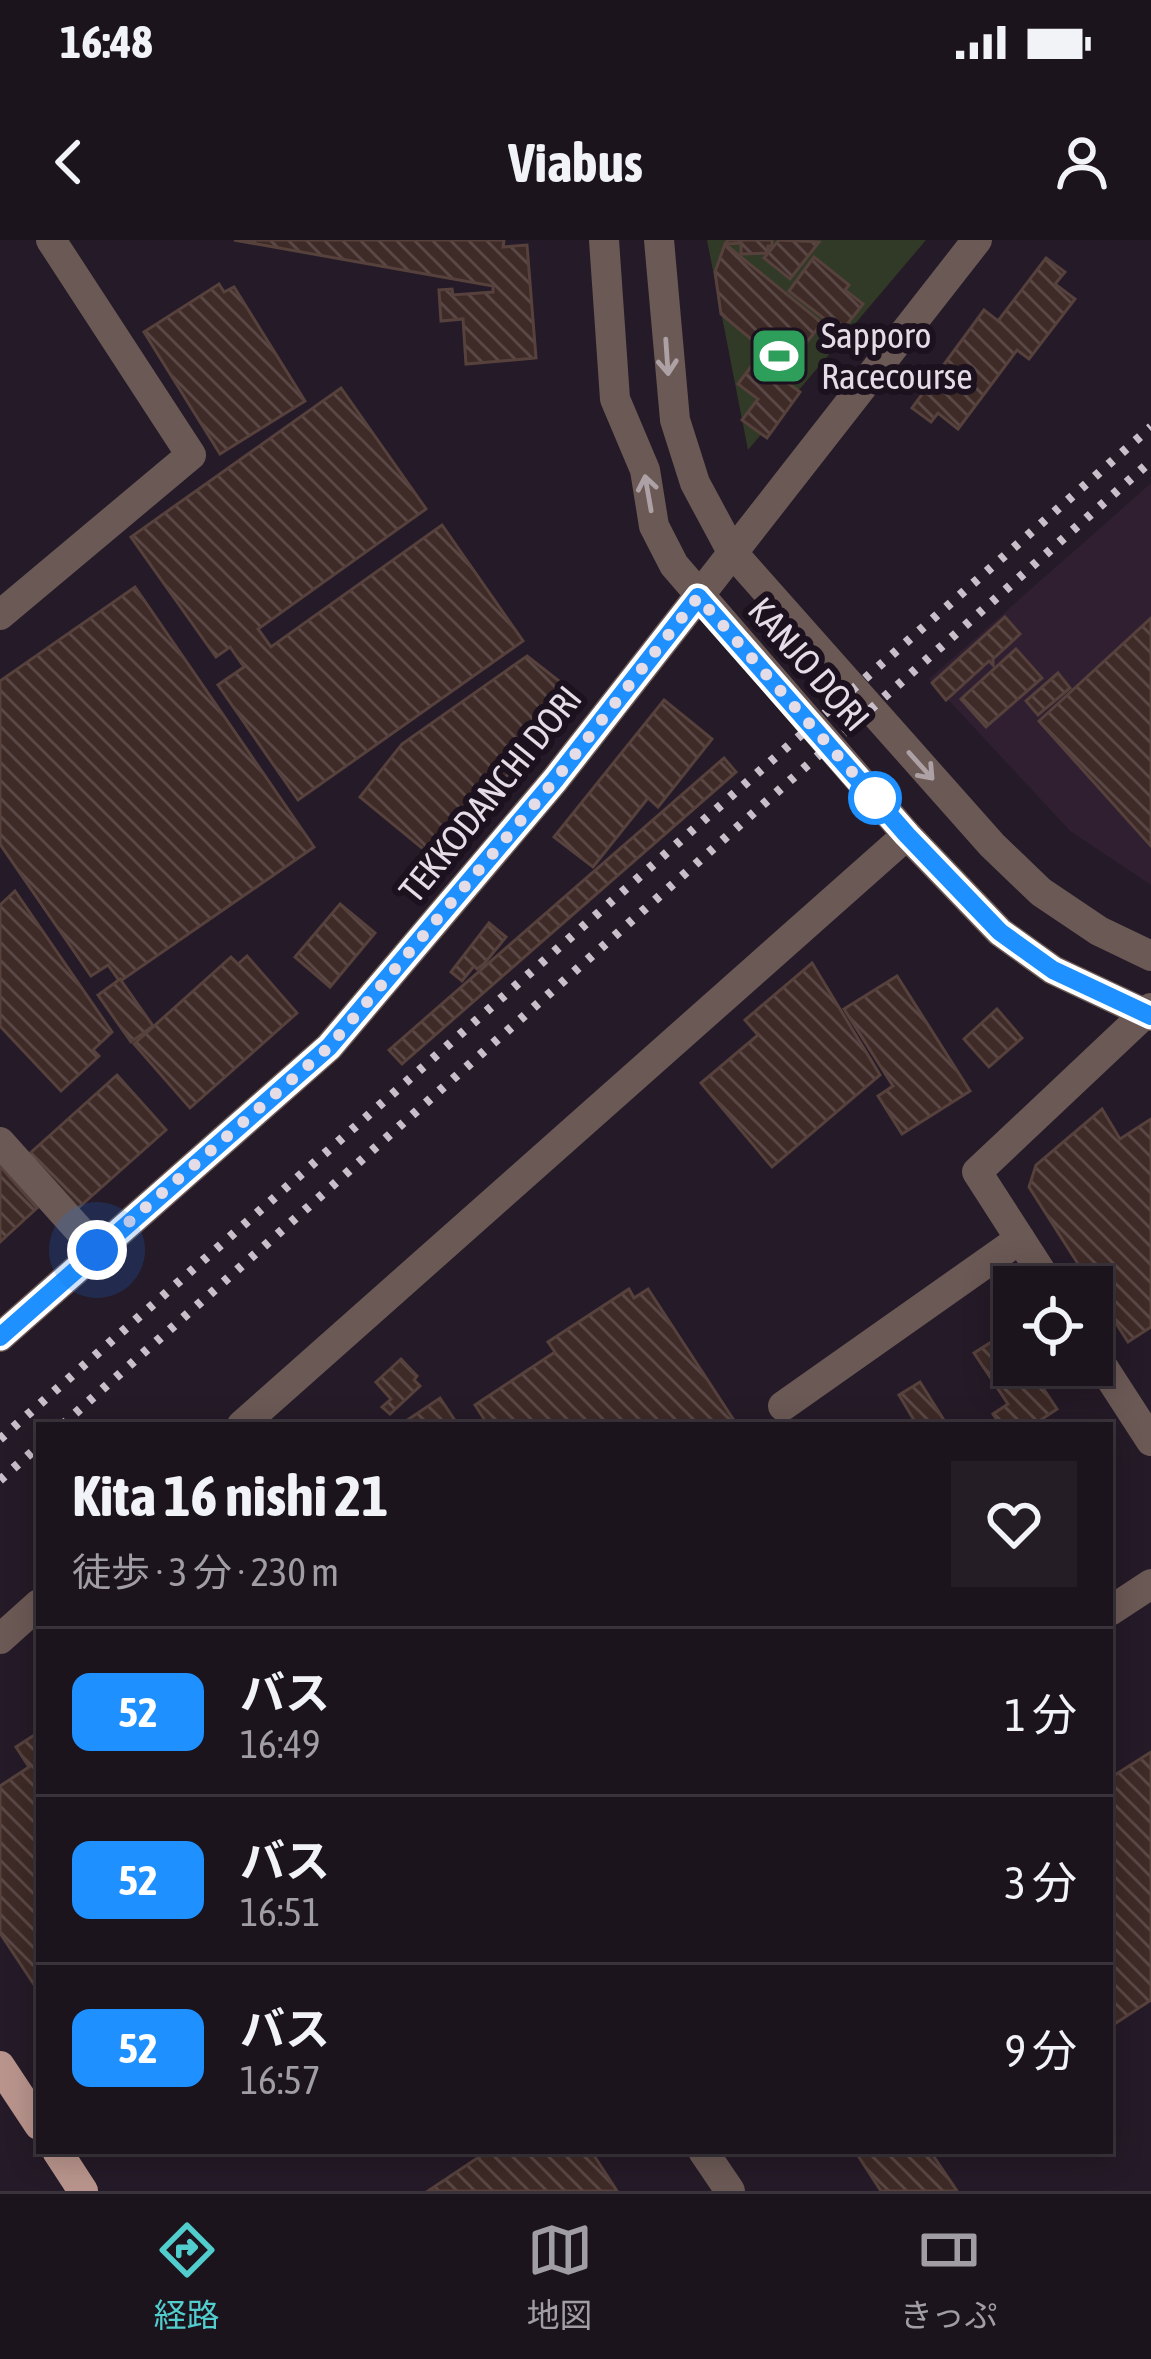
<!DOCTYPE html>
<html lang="ja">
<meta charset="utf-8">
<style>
body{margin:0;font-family:"Asap Condensed","Noto Sans JP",sans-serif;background:#251d26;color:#f1f3f6;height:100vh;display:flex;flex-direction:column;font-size:45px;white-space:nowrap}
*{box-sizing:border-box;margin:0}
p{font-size:39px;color:#a09ea4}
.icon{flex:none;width:66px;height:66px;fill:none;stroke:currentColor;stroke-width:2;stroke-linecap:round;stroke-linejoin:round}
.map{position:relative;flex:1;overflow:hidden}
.sheet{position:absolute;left:36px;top:1182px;width:1077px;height:732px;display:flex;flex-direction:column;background:#1c141d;border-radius:0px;box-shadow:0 6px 30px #0003,0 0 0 3px #3a333b}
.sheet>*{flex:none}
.badge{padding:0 24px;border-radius:18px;font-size:42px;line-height:78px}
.fabs{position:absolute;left:993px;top:1026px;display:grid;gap:24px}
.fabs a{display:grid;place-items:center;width:120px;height:120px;border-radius:0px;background:#1c141d;box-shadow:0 6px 30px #0003,0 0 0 3px #3a333b;font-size:60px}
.you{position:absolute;width:60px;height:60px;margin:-30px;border:9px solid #fff;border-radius:50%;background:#1a73e8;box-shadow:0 0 0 18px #1a73e833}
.map>.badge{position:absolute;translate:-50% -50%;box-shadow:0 0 0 6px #fff}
.round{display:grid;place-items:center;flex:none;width:126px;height:126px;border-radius:0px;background:#251d26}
.overview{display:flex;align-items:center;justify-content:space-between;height:204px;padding:0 36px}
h1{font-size:57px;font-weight:700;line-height:90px}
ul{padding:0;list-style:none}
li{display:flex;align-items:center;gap:36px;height:168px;padding:0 36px;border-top:3px solid #3a333b}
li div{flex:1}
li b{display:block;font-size:45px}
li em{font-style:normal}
li .badge{min-width:132px;font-weight:700;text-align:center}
.status{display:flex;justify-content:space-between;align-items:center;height:84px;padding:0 60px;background:#1c141d;direction:ltr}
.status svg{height:33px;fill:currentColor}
header{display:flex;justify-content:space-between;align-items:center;height:156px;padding:0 36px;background:#1c141d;font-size:54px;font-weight:700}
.menu{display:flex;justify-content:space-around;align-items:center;height:168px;border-top:3px solid #3a333b;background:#1c141d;font-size:33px;color:#a09ea4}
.menu a{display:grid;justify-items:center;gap:6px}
.menu .on{color:#52cdcd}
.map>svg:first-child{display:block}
.built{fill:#2f1f31}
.green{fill:#313a26}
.building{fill:url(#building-back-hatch);stroke:#56413d;stroke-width:3}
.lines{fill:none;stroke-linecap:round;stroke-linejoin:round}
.minor{stroke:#6b5955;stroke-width:30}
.major{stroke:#b8948c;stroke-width:30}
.rail{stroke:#c8bfca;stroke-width:9;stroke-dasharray:6 12;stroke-linecap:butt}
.oneway{stroke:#aea1a5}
.line-casing{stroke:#fff;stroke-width:27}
.line{stroke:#1e90ff;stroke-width:18}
.walk{stroke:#e4dce6;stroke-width:12;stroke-dasharray:0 21.6}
.stop-dot{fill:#fff;stroke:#1e90ff;stroke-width:6}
.labels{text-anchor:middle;stroke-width:12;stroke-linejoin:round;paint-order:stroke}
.poi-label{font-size:36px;fill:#e4dce6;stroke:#1c111e;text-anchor:start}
.street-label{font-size:36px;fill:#e4dce6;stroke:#1c111e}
</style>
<div class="status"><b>16:48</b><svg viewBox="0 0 49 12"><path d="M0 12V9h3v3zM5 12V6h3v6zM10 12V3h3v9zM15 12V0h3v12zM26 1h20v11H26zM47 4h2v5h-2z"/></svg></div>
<header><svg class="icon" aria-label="back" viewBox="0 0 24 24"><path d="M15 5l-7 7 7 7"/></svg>Viabus<svg class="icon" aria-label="person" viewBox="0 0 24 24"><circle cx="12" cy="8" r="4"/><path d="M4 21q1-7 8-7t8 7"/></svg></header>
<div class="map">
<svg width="1151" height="1951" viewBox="0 0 1151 1951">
<defs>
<pattern id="building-back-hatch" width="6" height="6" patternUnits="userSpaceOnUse" patternTransform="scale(3)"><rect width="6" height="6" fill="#3e2a26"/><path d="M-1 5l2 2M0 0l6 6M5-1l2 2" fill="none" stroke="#5a4846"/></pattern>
</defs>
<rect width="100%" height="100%" fill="#251a27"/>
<path class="built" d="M1151,243V645L1070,591L929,439Z"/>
<path class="green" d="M707,0H926L748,210Z"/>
<g class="building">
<path d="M234,0H504L503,7L527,5L536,118L466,124L463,79L441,81L439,50L452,49L453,55L493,52V46Z"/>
<path d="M727,0H772V6H768V13L741,14V3L727,4Z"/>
<path d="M779,0L819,2L790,39L764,18Z"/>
<path d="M725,4L822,83L786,128L721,74L715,32Z"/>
<path d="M814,17L849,45L845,50L863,64L841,92L789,51Z"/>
<path d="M1046,18L1065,32L1055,44L1075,59L1029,119L1017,110L958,189L938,173L931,182L912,168L984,70L998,81Z"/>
<path d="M219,44L224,52L234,47L305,161L220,214L144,92Z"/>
<path d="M756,120L800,152L767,198L742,180L758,159L738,144Z"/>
<path d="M341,148L426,269L258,389L271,407L442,285L523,401L298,560L218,445L244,427L230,407L216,417L131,297Z"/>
<path d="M135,347L314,607L122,740L118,739L108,725L91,736L0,604V441Z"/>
<path d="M1005,377L1020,394L993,419V425L989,421L946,460L932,443Z"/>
<path d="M1151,378V606L1039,481Z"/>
<path d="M1016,409L1042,438L986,487L961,459Z"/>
<path d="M527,416L573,452L421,644L409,635L427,612L360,557L402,504Z"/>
<path d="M1058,433L1070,448L1038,475L1026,461Z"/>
<path d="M664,460L712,499L658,567L648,558L593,627L554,597Z"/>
<path d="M724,518L736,532L402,824L389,810Z"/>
<path d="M15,651L112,792L93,810L99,816L61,851L0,786V665Z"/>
<path d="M340,664L375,693L330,747L295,717Z"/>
<path d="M489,683L506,697L484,724L477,729L474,726L462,741L451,732Z"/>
<path d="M247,716L297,773L190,868L134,804L231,717L238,724Z"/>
<path d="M812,723L880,835L772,927L701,843L758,795L745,780Z"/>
<path d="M897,736L970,851L902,894L878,856L893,846L844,769Z"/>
<path d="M120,739L153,786L131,802L98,755Z"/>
<path d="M997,769L1022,798L989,827L964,799Z"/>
<path d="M117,835L166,890L77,969L28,915Z"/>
<path d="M1102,869L1120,899L1151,879V1087L1128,1102L1029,947L1036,925Z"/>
<path d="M0,926L37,968L0,1002Z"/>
<path d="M629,1049L634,1058L648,1049L737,1185H488L475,1165L555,1112L548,1102Z"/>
<path d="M1007,1092L1014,1103V1125H1039L1031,1130L1057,1169L1033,1185H1021L1018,1181L1000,1185L993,1174L1008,1164L974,1113Z"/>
<path d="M401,1119L417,1136L414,1140L420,1146L390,1174L382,1167L391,1159L376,1142Z"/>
<path d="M920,1142L947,1185H917L899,1155Z"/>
<path d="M440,1158L458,1185H400Z"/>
<path d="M39,1492V1752L0,1693V1546L29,1527L16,1507Z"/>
<path d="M1151,1512V1760L1110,1787V1538Z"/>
<path d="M488,1911H591L617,1951H428Z"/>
<path d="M855,1911H930L957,1951H881Z"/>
</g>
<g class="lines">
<g class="minor">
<path d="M604,0L615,159L645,230L654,286L674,325L907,595L1000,692L1053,730L1151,776"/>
<path d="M659,0L675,180L695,243L732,312L992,605L1041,652L1099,691L1151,716"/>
<path d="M0,375L191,215L51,0"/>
<path d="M0,902L97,1010"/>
<path d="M1051,1047L977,932L1151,768"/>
<path d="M0,1097L329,807L555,540L977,0"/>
<path d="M1092,1110L1151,1201"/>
<path d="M783,1166L1020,999"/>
<path d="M242,1185L907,595"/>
<path d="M1110,1371L1151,1344"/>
<path d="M0,1399L39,1364"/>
<path d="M703,1911L730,1951"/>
</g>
<g class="major">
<path d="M0,1826L39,1885"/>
<path d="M57,1911L83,1951"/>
</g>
<g class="rail">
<path d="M62,1185L1151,221"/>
<path d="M0,1199L1151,187"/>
<path d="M0,1240L39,1206"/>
</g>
</g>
<defs><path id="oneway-shaft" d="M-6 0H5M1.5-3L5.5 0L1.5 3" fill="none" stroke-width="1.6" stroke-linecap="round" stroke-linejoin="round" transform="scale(3)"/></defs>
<g class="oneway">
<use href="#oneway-shaft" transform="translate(667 117) rotate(86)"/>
<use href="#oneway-shaft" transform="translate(648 253) rotate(-100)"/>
<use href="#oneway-shaft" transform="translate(921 526) rotate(48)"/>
</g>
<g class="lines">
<g class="line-casing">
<path id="line" d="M0,1097L329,807L555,540L698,357L907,595L1000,692L1053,730L1151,776"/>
</g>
<use href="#line" class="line"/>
<path class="walk" d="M97,1010L329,807L555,540L698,357L875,558"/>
</g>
<defs>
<g id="stadium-square" transform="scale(3)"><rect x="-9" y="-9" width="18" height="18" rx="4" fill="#2e9e5b" stroke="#1c111e"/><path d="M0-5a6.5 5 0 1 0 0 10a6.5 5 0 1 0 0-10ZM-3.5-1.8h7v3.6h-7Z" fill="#fff"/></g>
</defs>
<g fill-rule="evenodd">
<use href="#stadium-square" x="779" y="116"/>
</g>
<circle class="stop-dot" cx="875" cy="558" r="24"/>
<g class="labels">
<g class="poi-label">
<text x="821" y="108">Sapporo<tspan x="821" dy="41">Racecourse</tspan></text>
</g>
<g class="street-label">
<text transform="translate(809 424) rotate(49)" y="13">KANJO DORI</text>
<text transform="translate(490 554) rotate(-51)" y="13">TEKKODANCHI DORI</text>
</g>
</g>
</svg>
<div class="fabs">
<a><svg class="icon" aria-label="locate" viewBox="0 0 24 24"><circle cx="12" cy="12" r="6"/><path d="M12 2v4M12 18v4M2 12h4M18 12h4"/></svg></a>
</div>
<div class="you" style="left:97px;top:1010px"></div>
<section class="sheet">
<div class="overview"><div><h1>Kita 16 nishi 21</h1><p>徒歩 · 3 分 · 230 m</p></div><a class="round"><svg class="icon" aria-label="heart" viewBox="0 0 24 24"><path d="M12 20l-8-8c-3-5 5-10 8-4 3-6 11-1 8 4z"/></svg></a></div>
<ul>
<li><span class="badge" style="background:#1e90ff;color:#fff">52</span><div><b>バス</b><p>16:49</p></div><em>1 分</em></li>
<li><span class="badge" style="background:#1e90ff;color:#fff">52</span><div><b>バス</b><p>16:51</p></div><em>3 分</em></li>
<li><span class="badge" style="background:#1e90ff;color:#fff">52</span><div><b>バス</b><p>16:57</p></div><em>9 分</em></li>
</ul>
</section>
</div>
<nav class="menu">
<a class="on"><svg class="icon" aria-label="directions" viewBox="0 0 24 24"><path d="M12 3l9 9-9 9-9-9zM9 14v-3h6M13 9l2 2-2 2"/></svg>経路</a>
<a><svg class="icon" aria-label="map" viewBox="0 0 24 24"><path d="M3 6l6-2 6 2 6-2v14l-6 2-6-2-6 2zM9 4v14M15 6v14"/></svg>地図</a>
<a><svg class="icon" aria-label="tickets" viewBox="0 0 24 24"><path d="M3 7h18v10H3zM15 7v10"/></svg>きっぷ</a>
</nav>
